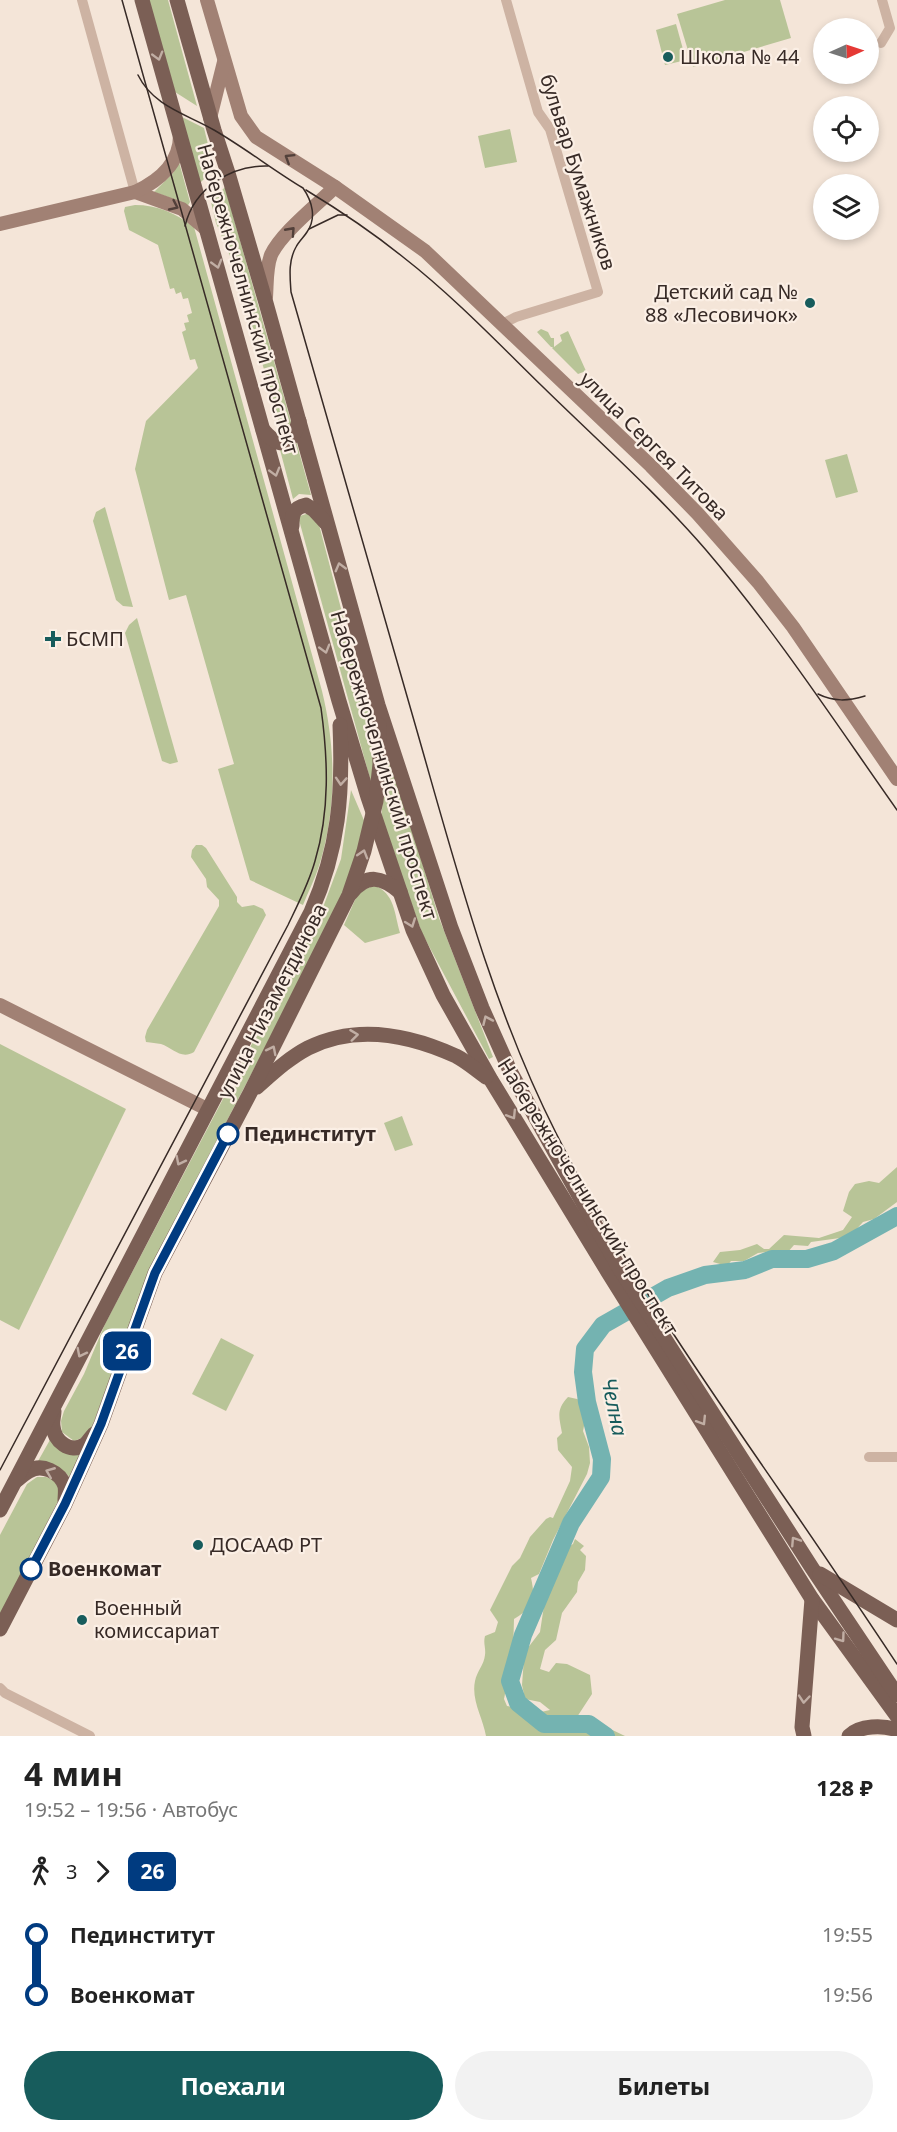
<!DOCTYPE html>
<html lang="ru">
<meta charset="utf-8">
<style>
body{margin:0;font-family:"Noto Sans",sans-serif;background:#f2f2f2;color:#222;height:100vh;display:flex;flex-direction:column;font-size:22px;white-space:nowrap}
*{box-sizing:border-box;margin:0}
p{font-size:20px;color:#767676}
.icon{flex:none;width:33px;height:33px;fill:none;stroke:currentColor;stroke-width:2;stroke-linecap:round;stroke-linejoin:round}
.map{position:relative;height:1736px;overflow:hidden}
.details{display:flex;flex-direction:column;background:#fff;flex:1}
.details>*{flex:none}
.badge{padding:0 12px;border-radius:9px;font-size:21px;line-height:39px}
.needle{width:39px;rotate:87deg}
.tools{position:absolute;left:813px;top:18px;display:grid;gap:12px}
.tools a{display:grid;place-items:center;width:66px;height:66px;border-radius:50%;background:#fff;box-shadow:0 3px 9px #0003;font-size:30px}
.map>.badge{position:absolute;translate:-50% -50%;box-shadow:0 0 0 3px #fff}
.legs{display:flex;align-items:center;gap:9px;height:66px;padding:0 24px;font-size:20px}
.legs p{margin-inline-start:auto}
.headline{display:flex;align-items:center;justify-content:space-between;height:102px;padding:0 24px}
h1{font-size:33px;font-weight:700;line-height:45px}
.button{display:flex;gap:12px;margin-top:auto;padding:12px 24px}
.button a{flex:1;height:69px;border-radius:36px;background:#175c5c;color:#fff;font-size:24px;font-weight:700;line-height:69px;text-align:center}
.button a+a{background:#f2f2f2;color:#222}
ul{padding:0 24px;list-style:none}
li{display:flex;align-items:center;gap:21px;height:60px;font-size:22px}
li i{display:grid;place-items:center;width:9px;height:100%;margin:0 8px;background:currentColor}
li i::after{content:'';width:15px;height:15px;margin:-8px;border:4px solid;border-radius:50%;background:#fff}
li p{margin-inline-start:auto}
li:first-child i{background:linear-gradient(#0000 50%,currentColor 0)}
li:last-child i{background:linear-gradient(currentColor 50%,#0000 0)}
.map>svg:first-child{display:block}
.green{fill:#b8c497}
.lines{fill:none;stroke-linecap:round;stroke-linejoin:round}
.river{stroke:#74b3b1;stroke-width:18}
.street{stroke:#cdb3a3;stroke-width:10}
.secondary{stroke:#a18174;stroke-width:14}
.primary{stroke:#7b5f55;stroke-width:15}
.tram{stroke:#372a26;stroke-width:1.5}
.oneway{stroke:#c1aea4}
.oneway2{stroke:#52403a}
.line-1-casing{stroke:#fff;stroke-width:14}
.line-1{stroke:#003b80;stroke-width:9}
.poi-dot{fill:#175c5c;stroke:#fbefe5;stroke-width:2}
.stop-1-dot{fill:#fff;stroke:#003b80;stroke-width:3}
.labels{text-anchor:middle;stroke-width:4.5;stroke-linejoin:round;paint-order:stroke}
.poi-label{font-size:20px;fill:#372a26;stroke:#fbefe5;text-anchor:start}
.street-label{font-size:20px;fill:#372a26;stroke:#fbefe5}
.stop-label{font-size:20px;font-weight:bold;fill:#372a26;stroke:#fbefe5;text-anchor:start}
.water-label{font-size:21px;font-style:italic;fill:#175c5c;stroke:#fbefe5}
</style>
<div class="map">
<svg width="897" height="1736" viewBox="0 0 897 1736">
<rect width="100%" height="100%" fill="#f4e5d8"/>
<g class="green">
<path d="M149,0H168L197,106L175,92Z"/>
<path d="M725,0H780L791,38L693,67L677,14Z"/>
<path d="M676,24L686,60L665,65L656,30Z"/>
<path d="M182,117L204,128L214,169L200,183Z"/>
<path d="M510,129L517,162L485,168L478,136Z"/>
<path d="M179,162L190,202L187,207L168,197L154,192L173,173Z"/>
<path d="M225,187L293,429L287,434L281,430L236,270L216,223L211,202Z"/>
<path d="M135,205C157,205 176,213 194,227L322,691C336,748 337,809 319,866C315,879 308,892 303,905L250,880L218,769L234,764L186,595L169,600L135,469L146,421L198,368L195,359L190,360L182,332L186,330L184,323L189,322L187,315L192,313L188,298L183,299L181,292L176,294L174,288L170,289L158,245L129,230L124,211L125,207Z"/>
<path d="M541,329L548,332L551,338H554V347L562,341L560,335L568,331L586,371L578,374L552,348L553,347H551L537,332Z"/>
<path d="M296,441L311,495L299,494L293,499L279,446Z"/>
<path d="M847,454L858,492L836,498L825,460Z"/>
<path d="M105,507L133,607L123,606L116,600L93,521L96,512Z"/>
<path d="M309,513L317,517L371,723L374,761L372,786L299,520L300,516Z"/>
<path d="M137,618L178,762L170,764L162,761L125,633L129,625Z"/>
<path d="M388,750L439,918L493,1057L489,1059L422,933L381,819Z"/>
<path d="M351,790L366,825L358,853L333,918L154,1260L89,1435L74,1441L62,1432L61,1421L64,1411L84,1374L105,1324L322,910L341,859Z"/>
<path d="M196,845H202L206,848L237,897V902L242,907L254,905L263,909L266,915L194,1052C181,1060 173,1048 161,1044C156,1043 152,1043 146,1042L145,1037L147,1030L219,906V900L207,887L206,879L191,857L192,850Z"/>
<path d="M374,885C395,894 394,912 400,933L365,943L344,925L358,893Z"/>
<path d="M0,1044L126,1109L19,1330L0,1320Z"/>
<path d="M402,1116L413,1145L395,1151L384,1123Z"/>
<path d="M897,1167V1202L874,1219L863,1222L853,1233L840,1238L811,1242L808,1246L794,1245L787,1253L772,1251L758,1253L744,1261H731L727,1266L713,1262L720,1252L740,1250L757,1244L764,1249H769L784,1235L819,1238L843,1230L852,1217L843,1211L849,1192L855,1184L869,1181L879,1183Z"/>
<path d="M221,1338L254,1355L226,1411L192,1394Z"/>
<path d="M568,1397L577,1399L584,1403L586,1416L583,1431L589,1447L590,1463L587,1474L553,1540L539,1574L531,1578C536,1600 533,1607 514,1619L513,1652C501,1662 508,1685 504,1699L507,1706L514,1707L539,1729L547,1733L557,1730H589L602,1725L625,1736H486C483,1718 471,1700 475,1681C477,1671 484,1665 485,1655C486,1648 483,1643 485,1636L495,1632L498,1622L490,1610L512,1566L520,1558L530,1537L546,1519L550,1517L553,1518L570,1481L572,1467L558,1450L557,1438L562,1433C559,1416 556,1410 568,1397Z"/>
<path d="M51,1438L70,1455H82L72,1480C61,1466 54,1465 37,1463Z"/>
<path d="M37,1477H46L55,1480L61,1495L0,1616V1535L27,1484Z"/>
<path d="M575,1539L584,1546L580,1550L586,1556L585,1570L578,1582L577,1592L562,1613L556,1640L545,1650L540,1669L549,1672L556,1663L567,1664L590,1675L592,1694L577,1717L569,1716L560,1723L544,1721L541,1712L550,1710L540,1702L525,1699L522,1685L524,1658L527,1649L540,1632L545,1599L562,1563L565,1549L573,1544Z"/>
</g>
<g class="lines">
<path class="river" d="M606,1736L589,1724H544L518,1703L510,1681L523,1635L571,1523L601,1477L602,1459L587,1402L583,1372L585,1349L603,1325L668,1288L705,1275L745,1270L772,1259H807L834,1251L897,1216"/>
<g class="street">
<path d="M82,0L135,192"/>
<path d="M881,43L890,28L882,0"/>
<path d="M502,324L516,317L598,292L550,129L538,112L506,0"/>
<path d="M869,1457H897"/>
<path d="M0,1688L5,1693L90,1736"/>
</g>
<g class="secondary">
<path d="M207,0L241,116L256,137L335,187L425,251L651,466L698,514L758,582L793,627L897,779"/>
<path d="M210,118L224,62"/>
<path d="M135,192L182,209L207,230"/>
<path d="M0,224L135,192C159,181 180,163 180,135"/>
<path d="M266,297C267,284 266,268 271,255C281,233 317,205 335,187"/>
<path d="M0,1005L207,1109"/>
</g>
<g class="primary">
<path d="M142,0L339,701L368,797L413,930L443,995L491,1080L608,1272L812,1599L897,1716"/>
<path d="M177,0L214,130L228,173L266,303L378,705L451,928L482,1008L511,1073L618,1266L812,1568L897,1695"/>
<path d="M263,430C281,451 292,445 299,421"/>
<path d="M292,526C292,514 293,508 306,505L314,510L326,523"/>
<path d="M351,893C367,873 382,877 400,892"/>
<path d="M257,1087C273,1073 289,1058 308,1048C356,1024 410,1035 456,1056C466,1061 476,1070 486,1077"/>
<path d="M54,1411C54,1416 52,1421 53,1426C54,1441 70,1454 84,1445C88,1443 91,1437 94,1434"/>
<path d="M17,1480C21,1477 25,1473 29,1471C42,1463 60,1472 65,1486C66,1491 65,1496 65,1501"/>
<path d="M0,1510L311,912C339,848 343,794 340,725"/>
<path d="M820,1574L897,1620"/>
<path d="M0,1629L65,1504L101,1424L155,1273L250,1093L349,895L364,851L376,801L380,764L379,725"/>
<path d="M804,1736L802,1727L812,1599"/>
<path d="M849,1736C860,1725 883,1725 897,1730"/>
</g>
<g class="tram">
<path d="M138,75C153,106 186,114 214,130C245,148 273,170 303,188C312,201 317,218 307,232C304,237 299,241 296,247C288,261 290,277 291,292C332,439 375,585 417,731C456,867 492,1007 556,1133C620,1260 701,1377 782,1494C821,1550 859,1607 897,1664"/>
<path d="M306,190C339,210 372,232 403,257C453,296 497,342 543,387C597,440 656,492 706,550C776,632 835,722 897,810"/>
<path d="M185,226C194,188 231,165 268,166"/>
<path d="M309,229L338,215H347"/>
<path d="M818,694C834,702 848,701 865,696"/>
<path d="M0,1470L288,925C298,904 309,883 315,861C330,811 328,759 321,708L122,0"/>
</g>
</g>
<defs><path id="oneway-chevron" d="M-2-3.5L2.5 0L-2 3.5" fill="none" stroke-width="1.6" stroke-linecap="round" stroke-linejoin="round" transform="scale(1.5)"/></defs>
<g class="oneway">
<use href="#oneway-chevron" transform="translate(158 56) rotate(74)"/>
<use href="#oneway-chevron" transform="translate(217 264) rotate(74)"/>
<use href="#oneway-chevron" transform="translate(275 472) rotate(74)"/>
<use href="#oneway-chevron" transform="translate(340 567) rotate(-105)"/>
<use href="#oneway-chevron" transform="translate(325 649) rotate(74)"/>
<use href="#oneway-chevron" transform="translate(341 781) rotate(94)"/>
<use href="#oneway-chevron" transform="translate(363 854) rotate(-73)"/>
<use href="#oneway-chevron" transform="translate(411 923) rotate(70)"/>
<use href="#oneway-chevron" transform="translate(487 1020) rotate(-114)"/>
<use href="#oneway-chevron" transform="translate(354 1035) rotate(-7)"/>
<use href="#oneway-chevron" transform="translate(272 1050) rotate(-63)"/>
<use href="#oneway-chevron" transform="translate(512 1115) rotate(58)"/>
<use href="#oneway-chevron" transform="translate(180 1161) rotate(117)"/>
<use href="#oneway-chevron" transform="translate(81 1353) rotate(117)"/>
<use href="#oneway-chevron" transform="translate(702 1421) rotate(58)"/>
<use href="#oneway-chevron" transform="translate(50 1472) rotate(-158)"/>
<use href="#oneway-chevron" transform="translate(795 1541) rotate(-123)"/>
<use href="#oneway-chevron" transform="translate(841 1638) rotate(54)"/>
<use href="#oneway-chevron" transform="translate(804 1699) rotate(95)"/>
</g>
<g class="oneway2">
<use href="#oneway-chevron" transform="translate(289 158) rotate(-148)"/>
<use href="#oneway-chevron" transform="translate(174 206) rotate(25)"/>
<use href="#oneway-chevron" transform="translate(291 231) rotate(-48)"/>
</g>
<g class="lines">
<g class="line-1-casing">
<path id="line-1" d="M31,1569L65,1504L101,1424L155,1273L228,1134"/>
</g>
<use href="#line-1" class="line-1"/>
</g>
<g class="poi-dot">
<circle cx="668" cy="57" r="6"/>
<circle cx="810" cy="303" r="6"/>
<path d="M50 630h6v6h6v6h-6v6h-6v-6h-6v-6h6z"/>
<circle cx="198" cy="1545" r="6"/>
<circle cx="82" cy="1620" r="6"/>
</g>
<g class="stop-1-dot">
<circle cx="228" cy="1134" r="10"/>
<circle cx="31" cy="1569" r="10"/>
</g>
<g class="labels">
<g class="poi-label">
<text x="680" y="64">Школа № 44</text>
<text x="798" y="299" text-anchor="end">Детский сад №<tspan x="798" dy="23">88 «Лесовичок»</tspan></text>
<text x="66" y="646">БСМП</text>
<text x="210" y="1552">ДОСААФ РТ</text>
<text x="94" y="1615">Военный<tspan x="94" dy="23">комиссариат</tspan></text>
</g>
<g class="street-label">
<text transform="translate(578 172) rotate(72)" y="7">бульвар Бумажников</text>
<text transform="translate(248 299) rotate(74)" y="7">Набережночелнинский проспект</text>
<text transform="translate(654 446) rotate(45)" y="7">улица Сергея Титова</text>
<text transform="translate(384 765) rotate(73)" y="7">Набережночелнинский проспект</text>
<text transform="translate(272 1001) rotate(-63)" y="7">улица Низаметдинова</text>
<text transform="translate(588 1197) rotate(58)" y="7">Набережночелнинский проспект</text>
</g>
<g class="stop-label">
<text x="244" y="1141">Пединститут</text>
<text x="48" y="1576">Военкомат</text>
</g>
<g class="water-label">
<text transform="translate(614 1407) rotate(78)" y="7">Челна</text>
</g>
</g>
</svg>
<div class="tools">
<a><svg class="needle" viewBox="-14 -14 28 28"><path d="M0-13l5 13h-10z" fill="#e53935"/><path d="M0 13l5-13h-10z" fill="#767676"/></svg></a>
<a><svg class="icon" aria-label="locate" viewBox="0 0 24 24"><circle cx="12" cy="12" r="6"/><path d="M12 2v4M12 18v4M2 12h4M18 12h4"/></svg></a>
<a><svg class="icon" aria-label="layers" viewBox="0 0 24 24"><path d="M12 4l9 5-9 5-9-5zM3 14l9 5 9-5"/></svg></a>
</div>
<b class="badge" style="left:127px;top:1351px;background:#003b80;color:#fff">26</b>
</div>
<section class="details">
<div class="headline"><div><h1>4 мин</h1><p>19:52 – 19:56 · Автобус</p></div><b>128 ₽</b></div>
<div class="legs"><svg class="icon" aria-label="walk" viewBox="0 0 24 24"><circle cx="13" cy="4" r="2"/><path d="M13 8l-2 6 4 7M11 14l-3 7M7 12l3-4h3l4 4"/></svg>3<svg class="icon" aria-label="forward" viewBox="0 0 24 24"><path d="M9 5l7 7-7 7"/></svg><b class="badge" style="background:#003b80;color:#fff">26</b></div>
<ul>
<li><i style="color:#003b80"></i><b>Пединститут</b><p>19:55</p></li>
<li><i style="color:#003b80"></i><b>Военкомат</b><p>19:56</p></li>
</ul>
<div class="button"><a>Поехали</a><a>Билеты</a></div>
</section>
